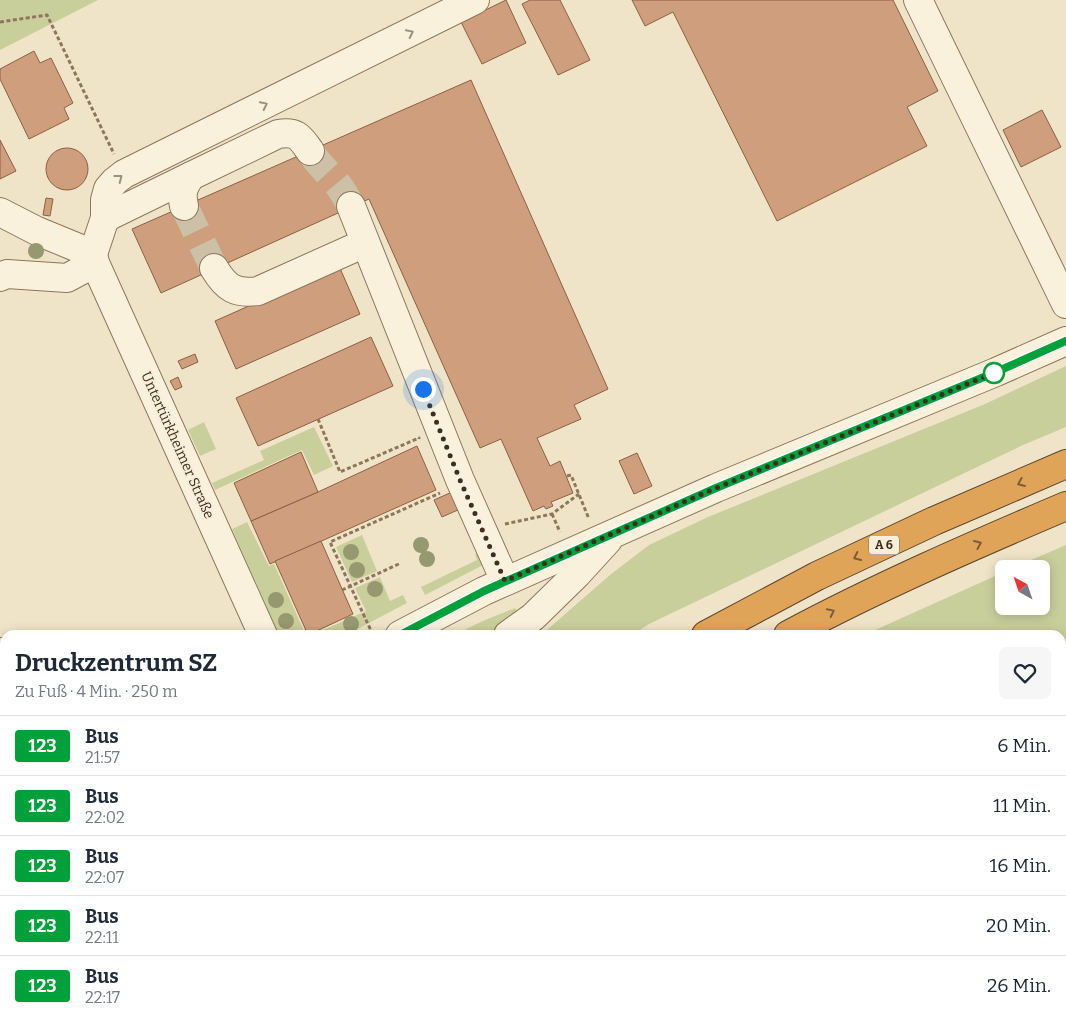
<!DOCTYPE html>
<html lang="de">
<meta charset="utf-8">
<style>
body{margin:0;font-family:Bitter,serif;background:#f6f6f7;color:#1f2937;height:100vh;display:flex;flex-direction:column;font-size:19px;white-space:nowrap}
*{box-sizing:border-box;margin:0}
p{font-size:16px;color:#747a83}
.icon{flex:none;width:28px;height:28px;fill:none;stroke:currentColor;stroke-width:2;stroke-linecap:round;stroke-linejoin:round}
.map{position:relative;flex:1;overflow:hidden}
.sheet{position:absolute;left:0px;top:630px;width:1066px;height:395px;display:flex;flex-direction:column;background:#fff;border-radius:15px 15px 0 0;box-shadow:0 2px 12px #0003}
.sheet>*{flex:none}
.badge{padding:0 10px;border-radius:4px;font-size:18px;line-height:32px}
.needle{width:32px;rotate:320deg}
.controls{position:absolute;left:995px;top:560px;display:grid;gap:10px}
.controls a{display:grid;place-items:center;width:55px;height:55px;border-radius:8px;background:#fff;box-shadow:0 2px 12px #0003;font-size:25px}
.you{position:absolute;width:25px;height:25px;margin:-12px;border:4px solid #fff;border-radius:50%;background:#1a73e8;box-shadow:0 0 0 8px #1a73e833}
.map>.badge{position:absolute;translate:-50% -50%;box-shadow:0 0 0 2px #fff}
.round{display:grid;place-items:center;flex:none;width:52px;height:52px;border-radius:8px;background:#f6f6f7}
.overview{display:flex;align-items:center;justify-content:space-between;height:85px;padding:0 15px}
h1{font-size:24px;font-weight:700;line-height:38px}
ul{padding:0;list-style:none}
li{display:flex;align-items:center;gap:15px;height:60px;padding:0 15px;border-top:1px solid #e0e1e3}
li div{flex:1}
li b{display:block;font-size:19px}
li em{font-style:normal}
li .badge{min-width:55px;font-weight:700;text-align:center}
.map>svg:first-child{display:block}
.green{fill:#c9cf9b}
.building{fill:#cf9f7d;stroke:#8d5f41}
.lines{fill:none;stroke-linecap:round;stroke-linejoin:round}
.minor-tunnel{stroke:#ccc0a6;stroke-width:28;stroke-dasharray:28 14;stroke-linecap:butt}
.minor-casing{stroke:#8d765c;stroke-width:30}
.highway-casing{stroke:#5b4430;stroke-width:30}
.path{stroke:#8d765c;stroke-width:3;stroke-dasharray:4 2.5;stroke-linecap:butt}
.minor{stroke:#faf1dc;stroke-width:28}
.highway{stroke:#e0a458;stroke-width:28}
.tree{fill:#96986f}
.oneway{stroke:#9c907e}
.oneway2{stroke:#7e5d36}
.line-casing{stroke:#fff;stroke-width:11}
.line{stroke:#00a13a;stroke-width:8}
.walk{stroke:#3d2e20;stroke-width:5;stroke-dasharray:0 9}
.stop-dot{fill:#fff;stroke:#00a13a;stroke-width:2.5}
.labels{text-anchor:middle;stroke-width:4;stroke-linejoin:round;paint-order:stroke}
.shield{fill:#f7eed8;stroke:#756857;stroke-width:1}
.shield-label{font-size:12px;font-weight:bold;fill:#3d2e20}
.street-label{font-size:14px;fill:#3d2e20;stroke:#f7eed8}
</style>
<div class="map">
<svg width="1066" height="1025" viewBox="0 0 1066 1025">
<rect width="100%" height="100%" fill="#f0e4c8"/>
<g class="green">
<path d="M0,0H98L0,50Z"/>
<path d="M1066,366V427L1023,445L649,624L632,635H541L610,575L649,545L708,517L985,404Z"/>
<path d="M204,422L216,449L200,456L188,430Z"/>
<path d="M314,427L333,466L314,475L302,450L215,490L212,483L264,460L260,451Z"/>
<path d="M247,522L269,566L274,564L306,635H279L232,529Z"/>
<path d="M362,535L377,571L352,582L336,547Z"/>
<path d="M1066,545V1025H263L268,1020H1061V635H864L1004,572V606H1041V569H1010Z"/>
<path d="M484,550L489,562L425,595L421,587L477,560L475,554Z"/>
<path d="M380,577L390,601L403,595L407,603L346,635H312L366,611L355,588Z"/>
<path d="M515,608L519,613L489,635H454L485,620Z"/>
<path d="M5,896V981L0,985V899Z"/>
<path d="M5,1017V1020H100L94,1025H2V1019Z"/>
</g>
<g class="building">
<path d="M506,0L526,43L482,64L461,22Z"/>
<path d="M530,0H560L590,60L558,75L522,4Z"/>
<path d="M632,0H893L938,91L907,107L927,146L777,221L673,12L645,26Z"/>
<path d="M34,51L40,63L51,58L73,103L64,108L69,119L29,139L0,79V69Z"/>
<path d="M471,80L608,389L574,405L581,419L537,438L550,466L560,461L573,493L551,502L553,506L546,509L544,506L533,511L501,439L480,448L369,199L161,293L132,229Z"/>
<path d="M1042,110L1061,147L1021,167L1003,130Z"/>
<path d="M0,140L16,171L0,179Z"/>
<circle cx="67" cy="169" r="21"/>
<path d="M46,198L53,199L50,216L43,215Z"/>
<path d="M339,266L360,314L236,369L215,321Z"/>
<path d="M371,337L393,386L258,446L236,398Z"/>
<path d="M195,354L198,362L182,369L178,361Z"/>
<path d="M178,377L182,387L175,390L170,381Z"/>
<path d="M417,446L436,490L270,564L251,521L318,492Z"/>
<path d="M301,452L318,492L251,521L234,483Z"/>
<path d="M637,453L652,486L634,494L619,461Z"/>
<path d="M452,492L460,509L442,517L434,500Z"/>
<path d="M321,541L353,614L308,635L275,561Z"/>
</g>
<g class="lines">
<g class="minor-tunnel">
<path d="M310,151C317,163 325,169 333,179C341,187 346,197 351,206"/>
<path d="M184,206L214,268"/>
</g>
<g class="minor-casing">
<g id="minor">
<path d="M918,0L1066,304"/>
<path d="M184,206C181,193 183,187 191,176L278,134C297,131 300,137 310,151"/>
<path d="M351,206L460,480L505,581"/>
<path d="M0,212L37,231L93,254"/>
<path d="M105,218L191,176"/>
<path d="M93,254L105,218V200L108,189L115,181L124,174L475,0"/>
<path d="M93,254L95,263L263,635"/>
<path d="M214,268C226,288 235,294 258,291L365,243"/>
<path d="M0,277L7,274L67,278L95,263"/>
<path d="M400,635L484,591L716,488L996,372L1066,341"/>
<path d="M508,635L533,617L577,574L608,540"/>
<path d="M0,652C4,661 6,674 0,683"/>
<path d="M0,763L5,774"/>
<path d="M0,858L3,865"/>
<path d="M0,1003L5,999"/>
</g>
</g>
<g class="highway-casing">
<g id="highway">
<path d="M706,635L817,576L934,521L1066,464"/>
<path d="M788,635C878,587 972,546 1066,506"/>
<path d="M145,1025L151,1020"/>
<path d="M210,1025L216,1020"/>
</g>
</g>
<g class="path">
<path d="M0,22L47,15L114,154"/>
<path d="M318,419L340,472L419,438V439"/>
<path d="M567,476L571,475L589,519"/>
<path d="M552,514L560,532"/>
<path d="M505,524L552,514L579,494"/>
<path d="M342,590L401,563"/>
<path d="M373,635L330,542L440,493"/>
</g>
<use href="#minor" class="minor"/>
<use href="#highway" class="highway"/>
</g>
<g class="tree">
<circle cx="36" cy="251" r="8"/>
<circle cx="421" cy="545" r="8"/>
<circle cx="351" cy="552" r="8"/>
<circle cx="427" cy="559" r="8"/>
<circle cx="357" cy="570" r="8"/>
<circle cx="375" cy="589" r="8"/>
<circle cx="276" cy="600" r="8"/>
<circle cx="286" cy="621" r="8"/>
<circle cx="351" cy="624" r="8"/>
</g>
<defs><path id="oneway-chevron" d="M-2-3.5L2.5 0L-2 3.5" fill="none" stroke-width="1.6" stroke-linecap="round" stroke-linejoin="round" transform="scale(1.25)"/></defs>
<g class="oneway">
<use href="#oneway-chevron" transform="translate(410 33) rotate(-26)"/>
<use href="#oneway-chevron" transform="translate(264 105) rotate(-26)"/>
<use href="#oneway-chevron" transform="translate(119 178) rotate(-38)"/>
</g>
<g class="oneway2">
<use href="#oneway-chevron" transform="translate(1021 483) rotate(157)"/>
<use href="#oneway-chevron" transform="translate(978 544) rotate(-23)"/>
<use href="#oneway-chevron" transform="translate(857 557) rotate(155)"/>
<use href="#oneway-chevron" transform="translate(831 612) rotate(-26)"/>
</g>
<g class="lines">
<g class="line-casing">
<path id="line" d="M400,635L484,591L716,488L996,372L1066,341"/>
</g>
<use href="#line" class="line"/>
<path class="walk" d="M423,389L460,480L505,581L716,488L996,372L994,373"/>
</g>
<circle class="stop-dot" cx="994" cy="373" r="10"/>
<g class="labels">
<rect class="shield" x="869" y="535.5" width="30" height="19" rx="4"/>
<g class="shield-label">
<text x="884" y="549">A 6</text>
</g>
<g class="street-label">
<text transform="translate(178 445) rotate(66)" y="5">Untertürkheimer Straße</text>
</g>
</g>
</svg>
<div class="controls">
<a><svg class="needle" viewBox="-14 -14 28 28"><path d="M0-13l5 13h-10z" fill="#e53935"/><path d="M0 13l5-13h-10z" fill="#747a83"/></svg></a>
</div>
<div class="you" style="left:423px;top:389px"></div>
<section class="sheet">
<div class="overview"><div><h1>Druckzentrum SZ</h1><p>Zu Fuß · 4 Min. · 250 m</p></div><a class="round"><svg class="icon" aria-label="heart" viewBox="0 0 24 24"><path d="M12 20l-8-8c-3-5 5-10 8-4 3-6 11-1 8 4z"/></svg></a></div>
<ul>
<li><span class="badge" style="background:#00a13a;color:#fff">123</span><div><b>Bus</b><p>21:57</p></div><em>6 Min.</em></li>
<li><span class="badge" style="background:#00a13a;color:#fff">123</span><div><b>Bus</b><p>22:02</p></div><em>11 Min.</em></li>
<li><span class="badge" style="background:#00a13a;color:#fff">123</span><div><b>Bus</b><p>22:07</p></div><em>16 Min.</em></li>
<li><span class="badge" style="background:#00a13a;color:#fff">123</span><div><b>Bus</b><p>22:11</p></div><em>20 Min.</em></li>
<li><span class="badge" style="background:#00a13a;color:#fff">123</span><div><b>Bus</b><p>22:17</p></div><em>26 Min.</em></li>
</ul>
</section>
</div>
